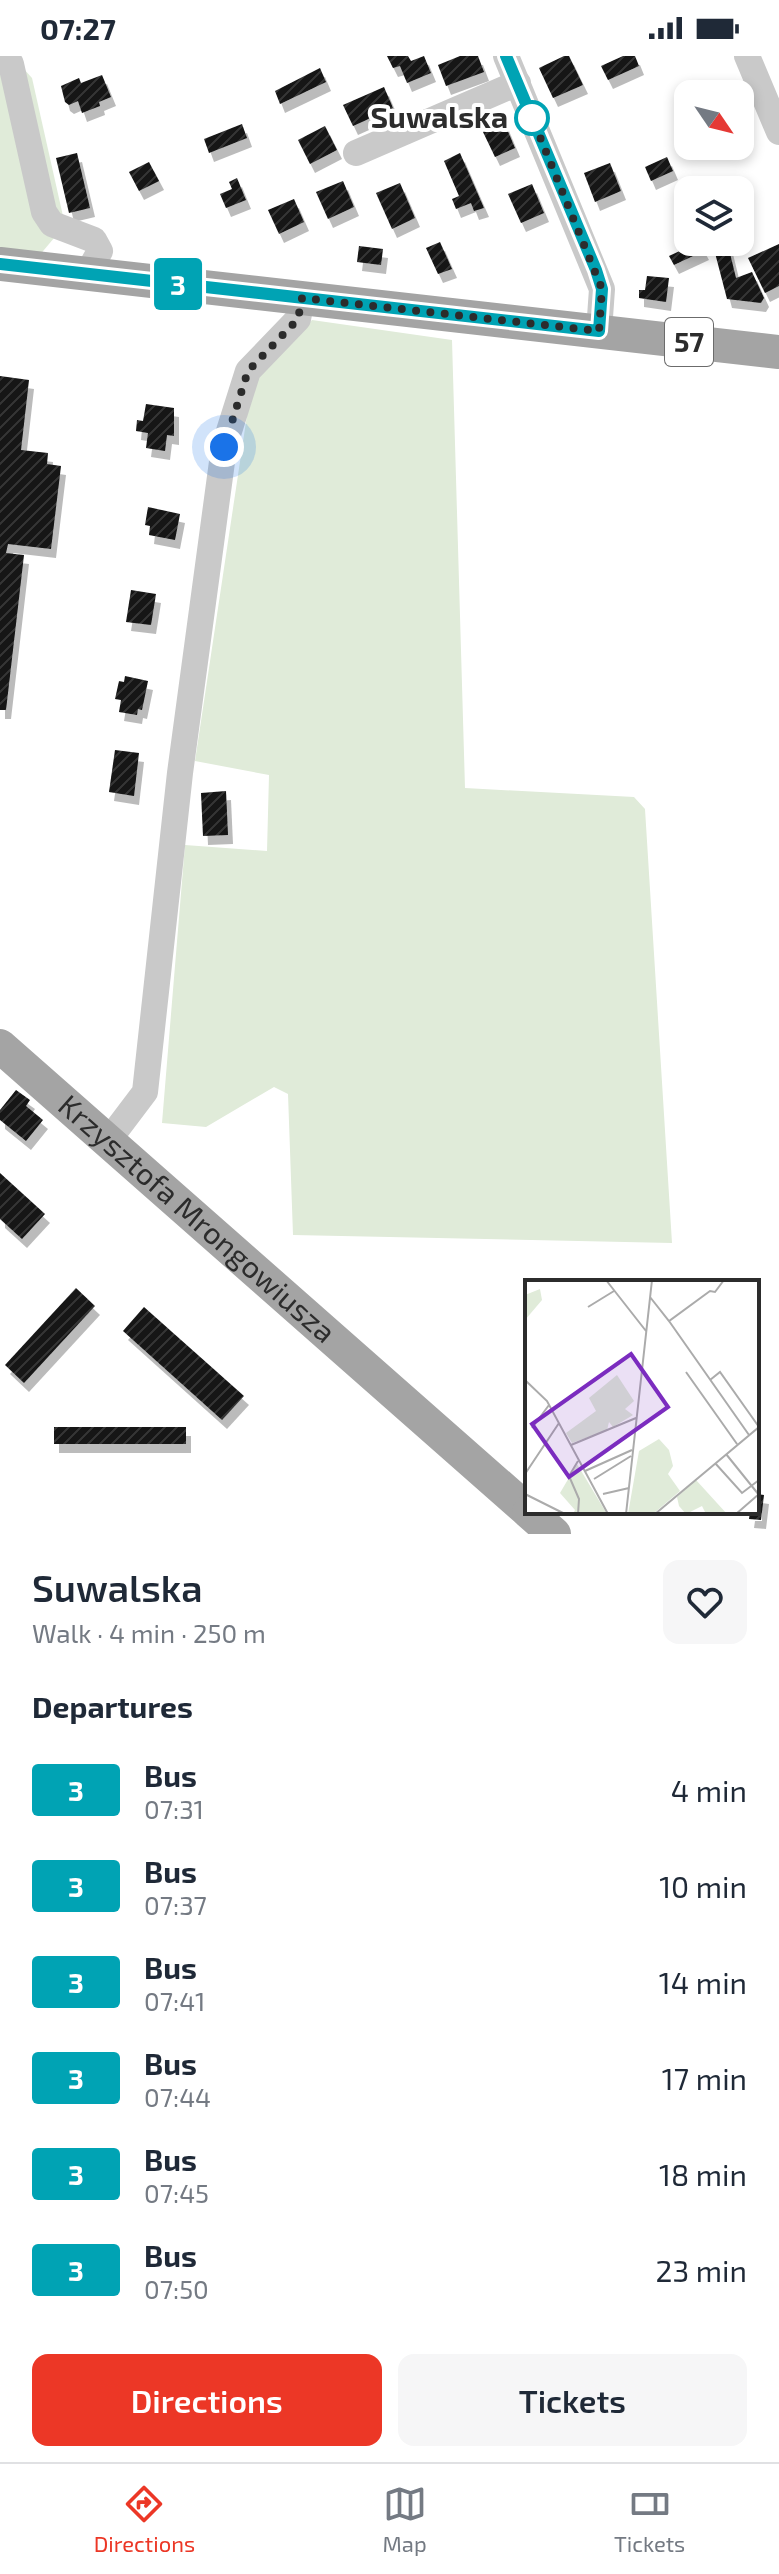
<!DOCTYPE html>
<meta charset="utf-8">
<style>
body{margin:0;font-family:"Exo 2",sans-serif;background:#f6f6f7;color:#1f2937;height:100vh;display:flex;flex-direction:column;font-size:30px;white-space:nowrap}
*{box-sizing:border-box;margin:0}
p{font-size:26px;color:#747a83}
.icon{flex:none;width:44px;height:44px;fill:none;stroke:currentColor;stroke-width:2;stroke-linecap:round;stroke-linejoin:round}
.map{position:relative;height:1478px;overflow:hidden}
.panel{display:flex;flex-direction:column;background:#fff;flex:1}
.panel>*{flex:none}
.badge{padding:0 16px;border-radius:6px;font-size:28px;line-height:52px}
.needle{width:52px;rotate:125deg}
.tools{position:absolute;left:674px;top:24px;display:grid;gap:16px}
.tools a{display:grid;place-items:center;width:80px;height:80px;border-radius:16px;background:#fff;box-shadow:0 4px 12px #0003;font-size:40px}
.you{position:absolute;width:40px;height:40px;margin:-20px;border:6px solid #fff;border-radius:50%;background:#1a73e8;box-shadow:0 0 0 12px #1a73e833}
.map>.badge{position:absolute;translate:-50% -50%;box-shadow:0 0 0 4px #fff}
h2{padding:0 32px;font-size:30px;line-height:72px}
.round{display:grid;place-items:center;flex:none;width:84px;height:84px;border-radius:16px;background:#f6f6f7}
.summary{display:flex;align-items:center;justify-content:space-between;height:136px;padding:0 32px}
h1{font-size:38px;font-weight:600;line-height:60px}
.action{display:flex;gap:16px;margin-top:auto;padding:16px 32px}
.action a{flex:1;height:92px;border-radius:16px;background:#ec3726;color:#fff;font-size:32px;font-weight:600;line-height:92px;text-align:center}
.action a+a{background:#f6f6f7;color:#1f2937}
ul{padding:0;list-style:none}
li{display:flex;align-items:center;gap:24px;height:96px;padding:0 32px}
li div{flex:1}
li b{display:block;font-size:30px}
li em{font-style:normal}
li .badge{min-width:88px;font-weight:700;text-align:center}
.status{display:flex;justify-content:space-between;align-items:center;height:56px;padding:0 40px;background:#fff;direction:ltr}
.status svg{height:22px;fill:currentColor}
.tab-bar{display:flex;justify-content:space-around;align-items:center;height:112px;border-top:2px solid #e0e1e3;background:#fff;font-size:22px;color:#747a83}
.tab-bar a{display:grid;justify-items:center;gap:4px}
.tab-bar .active{color:#ec3726}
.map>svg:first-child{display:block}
.grass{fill:#e0ebd9}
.building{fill:url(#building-hatch);filter:url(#shadow)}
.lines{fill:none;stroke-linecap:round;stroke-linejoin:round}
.minor{stroke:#c9c9c9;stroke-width:26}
.major{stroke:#a4a4a4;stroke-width:34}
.line-casing{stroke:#fff;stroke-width:18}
.line{stroke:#00a3b4;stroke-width:12}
.walk{stroke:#2c2c2c;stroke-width:8;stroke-dasharray:0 14.4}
.stop-dot{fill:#fff;stroke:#00a3b4;stroke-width:4}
.labels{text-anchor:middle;stroke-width:8;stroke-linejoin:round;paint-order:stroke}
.shield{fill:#fff;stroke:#6b6b6b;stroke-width:2}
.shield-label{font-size:28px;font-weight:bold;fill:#2c2c2c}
.stop-label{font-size:30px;font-weight:bold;fill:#2c2c2c;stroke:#fff;text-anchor:end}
.street-label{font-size:30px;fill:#2c2c2c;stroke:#fff}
.inset-road{fill:none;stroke:#ababab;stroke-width:2}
.view{fill:#7b2cbf;fill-opacity:0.15;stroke:#7b2cbf;stroke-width:4}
.inset-edge{fill:none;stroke:#2c2c2c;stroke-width:4}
</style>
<div class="status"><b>07:27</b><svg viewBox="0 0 49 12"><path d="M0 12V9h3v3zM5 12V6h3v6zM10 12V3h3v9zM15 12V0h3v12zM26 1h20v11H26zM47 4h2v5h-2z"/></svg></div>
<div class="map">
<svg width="779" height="1478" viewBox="0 0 779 1478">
<defs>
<pattern id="building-hatch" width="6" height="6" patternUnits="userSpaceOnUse" patternTransform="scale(2)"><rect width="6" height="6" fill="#131313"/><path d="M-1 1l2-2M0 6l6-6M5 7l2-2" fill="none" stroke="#363636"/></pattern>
<filter id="shadow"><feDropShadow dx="5" dy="9" stdDeviation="0" flood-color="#0004"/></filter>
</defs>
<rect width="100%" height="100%" fill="#fff"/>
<g class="grass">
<path d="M0,0H12L32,22L65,169L38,201L0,196Z"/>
<path d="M312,264L452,284L465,732L634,741L645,753L672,1187L293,1179L288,1038L274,1031L206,1071L162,1067L185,789L267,795L269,719L195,705L252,326Z"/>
</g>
<g class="building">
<path d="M387,0H408L411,5L424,0L431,17L407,27L400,10L393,12Z"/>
<path d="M460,0H478L484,16L446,30L438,9Z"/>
<path d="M564,0H569L583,29L553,42L539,12Z"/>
<path d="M623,0H635L639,10L608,24L601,10Z"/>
<path d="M320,12L326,26L280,48L275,35Z"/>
<path d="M102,19L111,41L99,46L100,50L82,57L78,45L69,49L65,46L61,30L79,22L81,27Z"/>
<path d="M384,31L393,52L353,70L343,49Z"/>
<path d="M504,66L515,92L495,101L483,76Z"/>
<path d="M242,68L247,82L209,97L204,83Z"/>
<path d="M325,70L337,94L310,108L298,84Z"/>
<path d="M77,97L90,152L69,157L56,102Z"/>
<path d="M460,97L484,152L474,155L471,147L456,153L452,143L459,140L444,105Z"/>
<path d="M667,101L673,115L651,125L645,111Z"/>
<path d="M149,106L159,125L139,135L129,116Z"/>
<path d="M610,107L621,135L595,146L584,117Z"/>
<path d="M237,122L246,144L226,152L220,138L232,133L229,126Z"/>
<path d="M343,125L354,151L328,163L316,136Z"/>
<path d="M400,127L415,162L392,173L376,137Z"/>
<path d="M532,128L544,157L521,167L508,138Z"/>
<path d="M294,143L304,166L279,178L268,154Z"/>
<path d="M440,186L452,213L438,218L426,192Z"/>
<path d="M699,186L704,195L674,209L669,200Z"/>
<path d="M779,188V230L765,237L748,202Z"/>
<path d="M728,189L736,222L752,216L764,242L761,247L727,243L714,193Z"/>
<path d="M359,190L383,193L381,209L357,206Z"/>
<path d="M647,220L669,222L666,246L639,242V234H645Z"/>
<path d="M0,320L29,324L21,394L48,397L47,408L61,410L51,493L8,488L6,497L24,499L6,654H0Z"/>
<path d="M146,348L174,352V380L167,379L165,395L146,392L148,377L136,375L137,364L143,365Z"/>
<path d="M148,451L180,458L175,484L149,479L150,470L145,469Z"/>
<path d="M131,534L156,538L151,569L126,566Z"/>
<path d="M125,620L148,625L142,654L138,653L137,659L119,656L121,644L115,643L119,625L124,626Z"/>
<path d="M115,694L139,697L134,740L109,736Z"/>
<path d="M226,735L228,779L203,780L201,737Z"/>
<path d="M16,1034L30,1044L26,1050L43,1064L26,1085L0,1064V1054Z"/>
<path d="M0,1117L45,1158L22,1183L0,1163Z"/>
<path d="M76,1232L95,1250L24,1327L5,1309Z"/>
<path d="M144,1251L244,1340L222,1364L123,1275Z"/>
<rect x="54" y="1371" width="132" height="17"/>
<path d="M757,1438L764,1439L761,1464L749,1463L750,1456H757Z"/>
</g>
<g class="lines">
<g class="minor">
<path d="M506,0L602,233L599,275"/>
<path d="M747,0L779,76"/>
<path d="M0,5L11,8L44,156L52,168L94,184L100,195L87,218"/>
<path d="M356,97L518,27"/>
<path d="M108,1085L145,1036L180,717L224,391L248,315L298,263L302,242"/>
</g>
<g class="major">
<path d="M0,208L779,296"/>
<path id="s1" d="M0,990L527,1454"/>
<path d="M529,1456L554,1478"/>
</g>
</g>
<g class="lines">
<g class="line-casing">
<path id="line" d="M0,208L599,275L602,233L596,214L506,0"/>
</g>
<use href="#line" class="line"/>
<path class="walk" d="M224,391L248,315L298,263L302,242L599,275L602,233L529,54L532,62"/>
</g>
<circle class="stop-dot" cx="532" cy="62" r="16"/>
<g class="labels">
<rect class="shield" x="665" y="262" width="48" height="48" rx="6"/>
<g class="shield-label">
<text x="689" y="296">57</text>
</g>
<g class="stop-label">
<text x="508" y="72">Suwalska</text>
</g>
<g class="street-label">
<text dy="10" stroke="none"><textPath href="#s1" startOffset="262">Krzysztofa Mrongowiusza</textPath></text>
</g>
</g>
<g transform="translate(525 1224)">
<rect width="234" height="234" fill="#fff"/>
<path d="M15,9L17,20L0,40V15ZM92,95L109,121L100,129L108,135L88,147L84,142L82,150L47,163L41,153L71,131L64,118ZM52,184L82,234H48L50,230L35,213ZM171,200L202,234H181L177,226L161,234L154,226L152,217Z" fill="#e0ebd9"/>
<path d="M134,159L144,170L148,186L143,194L155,211L128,234H103L114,171Z" fill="#e0ebd9"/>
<path class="inset-road" d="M81,0L121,51M125,17L144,41L185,11L190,12L199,0M63,27L89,11M144,41L224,155M161,92L212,164M0,100L22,121L83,234M7,148L24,125M46,165L111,138M201,174L234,215M190,183L217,213L234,200M60,191L107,170M0,194L34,143M69,199L106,176M0,214L40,234M78,214L104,208M53,234L54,219L44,196L53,181M101,234L127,0M130,234L234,147L195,92L185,100M211,234L234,214"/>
<path class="view" d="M106,74L143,127L44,197L7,144Z"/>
<rect width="234" height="234" class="inset-edge"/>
</g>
</svg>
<div class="tools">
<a><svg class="needle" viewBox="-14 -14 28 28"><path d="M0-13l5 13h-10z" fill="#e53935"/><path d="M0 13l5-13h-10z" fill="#747a83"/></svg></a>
<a><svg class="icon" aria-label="layers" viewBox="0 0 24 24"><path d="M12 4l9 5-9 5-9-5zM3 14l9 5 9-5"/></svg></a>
</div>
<div class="you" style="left:224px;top:391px"></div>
<b class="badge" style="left:178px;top:228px;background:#00a3b4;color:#fff">3</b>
</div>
<section class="panel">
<div class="summary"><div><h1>Suwalska</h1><p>Walk · 4 min · 250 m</p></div><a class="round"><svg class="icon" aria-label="heart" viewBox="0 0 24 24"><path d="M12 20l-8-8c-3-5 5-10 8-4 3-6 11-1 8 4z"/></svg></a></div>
<h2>Departures</h2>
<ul>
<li><span class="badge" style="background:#00a3b4;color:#fff">3</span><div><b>Bus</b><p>07:31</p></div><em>4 min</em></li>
<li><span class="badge" style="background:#00a3b4;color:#fff">3</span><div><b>Bus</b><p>07:37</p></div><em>10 min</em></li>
<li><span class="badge" style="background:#00a3b4;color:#fff">3</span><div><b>Bus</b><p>07:41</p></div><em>14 min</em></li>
<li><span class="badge" style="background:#00a3b4;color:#fff">3</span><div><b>Bus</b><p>07:44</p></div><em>17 min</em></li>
<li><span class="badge" style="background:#00a3b4;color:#fff">3</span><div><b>Bus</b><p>07:45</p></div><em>18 min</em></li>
<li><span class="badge" style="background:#00a3b4;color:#fff">3</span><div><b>Bus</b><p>07:50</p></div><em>23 min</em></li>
</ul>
<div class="action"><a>Directions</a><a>Tickets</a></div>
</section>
<nav class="tab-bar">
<a class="active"><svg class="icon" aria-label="directions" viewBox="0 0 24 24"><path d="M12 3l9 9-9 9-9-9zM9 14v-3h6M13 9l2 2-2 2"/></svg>Directions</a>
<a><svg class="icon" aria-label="map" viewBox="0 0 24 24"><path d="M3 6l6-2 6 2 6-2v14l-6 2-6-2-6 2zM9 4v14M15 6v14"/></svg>Map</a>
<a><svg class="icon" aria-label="tickets" viewBox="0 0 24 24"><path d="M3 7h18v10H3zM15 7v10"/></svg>Tickets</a>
</nav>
